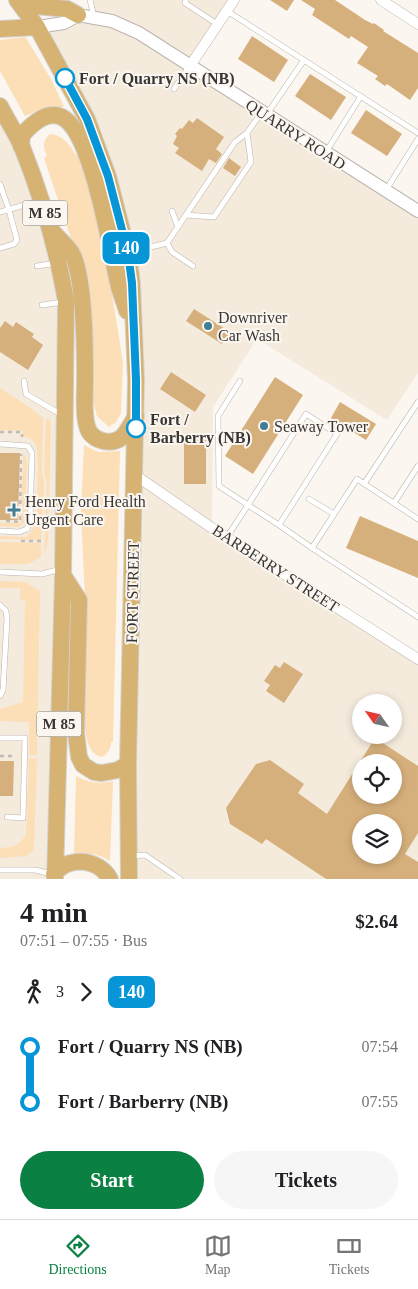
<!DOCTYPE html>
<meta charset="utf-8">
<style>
body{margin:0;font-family:"Times New Roman",serif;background:#f6f6f6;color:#202124;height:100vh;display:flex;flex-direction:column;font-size:19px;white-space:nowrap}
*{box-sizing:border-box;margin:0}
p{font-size:16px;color:#757577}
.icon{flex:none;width:28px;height:28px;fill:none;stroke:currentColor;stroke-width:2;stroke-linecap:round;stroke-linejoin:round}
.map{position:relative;height:879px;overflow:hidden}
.sheet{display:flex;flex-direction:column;background:#fff;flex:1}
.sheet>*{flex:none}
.badge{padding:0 10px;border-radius:8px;font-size:18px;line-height:32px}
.needle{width:32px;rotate:304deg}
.fabs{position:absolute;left:352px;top:694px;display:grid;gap:10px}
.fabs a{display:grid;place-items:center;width:50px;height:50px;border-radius:50%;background:#fff;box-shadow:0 2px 8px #0003;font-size:25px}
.map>.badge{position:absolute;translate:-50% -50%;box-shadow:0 0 0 2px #fff}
.legs{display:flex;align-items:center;gap:8px;height:55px;padding:0 20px;font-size:16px}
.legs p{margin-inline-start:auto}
.head{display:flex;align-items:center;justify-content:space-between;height:85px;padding:0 20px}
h1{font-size:28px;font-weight:600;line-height:38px}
.primary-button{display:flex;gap:10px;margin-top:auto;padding:10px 20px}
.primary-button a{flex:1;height:58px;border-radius:30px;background:#0b8043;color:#fff;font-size:20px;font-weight:600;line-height:58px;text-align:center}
.primary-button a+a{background:#f6f6f6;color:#202124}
ul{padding:0 20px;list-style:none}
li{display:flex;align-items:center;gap:18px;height:55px;font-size:19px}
li i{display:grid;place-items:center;width:8px;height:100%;margin:0 6px;background:currentColor}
li i::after{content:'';width:12px;height:12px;margin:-6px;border:4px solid;border-radius:50%;background:#fff}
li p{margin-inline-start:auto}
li:first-child i{background:linear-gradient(#0000 50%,currentColor 0)}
li:last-child i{background:linear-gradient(currentColor 50%,#0000 0)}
.dock{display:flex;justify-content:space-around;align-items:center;height:70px;border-top:1px solid #e0e0e0;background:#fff;font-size:14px;color:#757577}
.dock a{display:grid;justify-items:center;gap:2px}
.dock .active{color:#0b8043}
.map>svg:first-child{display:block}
.built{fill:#f5ebdd;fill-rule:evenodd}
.green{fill:#fcdeb7}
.building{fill:#d6b07c;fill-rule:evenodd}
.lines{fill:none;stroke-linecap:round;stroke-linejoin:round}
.service-casing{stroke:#bab4ae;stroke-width:6}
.minor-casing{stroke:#bab4ae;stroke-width:11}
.tertiary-casing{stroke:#bab4ae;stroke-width:14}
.primary-casing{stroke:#d3d3d2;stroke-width:18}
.path{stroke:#bfbbb6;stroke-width:2.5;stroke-dasharray:4 4;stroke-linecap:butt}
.service{stroke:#fff;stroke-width:5}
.minor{stroke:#fff;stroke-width:10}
.tertiary{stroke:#fff;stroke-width:12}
.primary{stroke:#d6b273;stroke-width:16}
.line-1-casing{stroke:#fff;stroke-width:11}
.line-1{stroke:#0696d7;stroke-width:8}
.stop-1-dot{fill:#fff;stroke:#0696d7;stroke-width:2.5}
.poi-dot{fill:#417d94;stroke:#fbf6ef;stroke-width:2}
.labels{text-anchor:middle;stroke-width:4;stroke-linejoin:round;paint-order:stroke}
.shield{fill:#fbf6ef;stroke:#72706c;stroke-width:1}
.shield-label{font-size:15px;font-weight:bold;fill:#383634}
.stop-label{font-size:16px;font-weight:bold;fill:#383634;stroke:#fbf6ef;text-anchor:start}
.street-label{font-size:16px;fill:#383634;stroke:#fbf6ef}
.poi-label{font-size:16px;fill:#383634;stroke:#fbf6ef;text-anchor:start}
</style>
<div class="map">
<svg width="418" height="879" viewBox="0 0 418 879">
<rect width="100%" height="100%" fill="#fbf6ef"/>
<g class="built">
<path d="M90,0H234L190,66L418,209V373L387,420L257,339L213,407L212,528L418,659V879H129L136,380L108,176L38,27L93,17ZM361,702H394V735H361ZM361,762H394V795H361ZM361,822H394V855H361Z"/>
<path d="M0,106L59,262L55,879H0Z"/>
</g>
<g class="green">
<path d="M24,37L26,38L52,81L64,107H46L25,116L0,71V40Z"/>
<path d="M50,134C63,135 69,144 76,155L79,154L101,227L123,362L121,413L116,422L109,427L97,416L93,401H90L84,277L44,158L47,156C43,147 42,141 50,134Z"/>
<path d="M0,388L29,407L43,418L42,470L44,486L41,540L0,539V536L26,537L31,532L36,522C36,506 40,457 36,445C33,439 29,437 23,437V431L0,430Z"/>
<path d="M46,418L49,419L51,423L48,541L44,554L47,483L44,473Z"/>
<path d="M84,445L98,452L120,451L113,742H111C111,749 108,753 102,757C89,754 87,742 85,729H82L85,598L81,511Z"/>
<path d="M23,453L27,459L25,521L19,527L0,526V523H21Z"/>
<path d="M0,542L41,543V557L28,564H0Z"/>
<path d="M0,581L25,582L40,591L37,755H29V722L0,721V709L23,702L25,601L20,599V588H0Z"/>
<path d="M29,758L37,759L34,850L26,856L0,858V848C11,848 21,845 26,834Z"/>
<path d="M76,776C89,783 99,784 113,781L110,861C98,853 88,853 74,855Z"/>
</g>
<g class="building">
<path d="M270,0H294L287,11Z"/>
<path d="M301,0H335L365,20L373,24L374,23L384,30L383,31L418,53V88L410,100L387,84L385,86L375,79L378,76L357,63L368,47L351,36L349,39L312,15L315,9Z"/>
<path d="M252,36L288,60L274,82L238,59Z"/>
<path d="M310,74L346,97L331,120L295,96Z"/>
<path d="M366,110L402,134L387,156L351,133Z"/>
<path d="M197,118L224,137L216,149L222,154L216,163L209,159L202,171L175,153L179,148L173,144L177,136L175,134L180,128L182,129L189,120L193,123Z"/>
<path d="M229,158L241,167L235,176L223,168Z"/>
<path d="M194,309L230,332L222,344L186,321Z"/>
<path d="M5,321L13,327L16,322L34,334L32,337L43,345L28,370L0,352V328Z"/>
<path d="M171,372L206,395L195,412L160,389Z"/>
<path d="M275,377L303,395L253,474L225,456Z"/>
<path d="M340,402L376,424L366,440L331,418Z"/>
<path d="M184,436L206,437V484H184Z"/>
<path d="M0,453H20L18,520H0Z"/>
<path d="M360,516L418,541V578L346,548Z"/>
<path d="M284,662L303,674L284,703L266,691L270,685L264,681L275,665L280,668Z"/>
<path d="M375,738L418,766V833L405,854L418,862V879H326L266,839L262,844L230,824L226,808L256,764L270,760L304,784L298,793L327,814ZM361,762H394V795H361ZM361,822H394V855H361Z"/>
<path d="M0,761H14L13,796H0Z"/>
</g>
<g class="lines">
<g class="service-casing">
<g id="service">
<path d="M90,0L94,17"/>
<path d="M186,0L185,3L217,24"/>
<path d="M227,11L418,133"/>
<path d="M174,89L189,67"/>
<path d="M267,114L304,60"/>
<path d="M326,152L361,96"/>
<path d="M0,184L9,210L17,240L14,244L0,248"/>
<path d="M386,190L418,139"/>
<path d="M172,211L178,227"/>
<path d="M0,212L38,201"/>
<path d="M186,215L214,217L251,162L247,133"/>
<path d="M167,243L172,252L193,266"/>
<path d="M131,252L167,243L235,142L247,133L261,113"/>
<path d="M37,266L57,263"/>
<path d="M42,305L63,302"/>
<path d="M24,381L26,394L62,415"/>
<path d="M0,444L28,446L32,453L30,521L27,529L19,532L0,531"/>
<path d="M364,484L418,402"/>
<path d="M309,499L334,514"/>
<path d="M394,503L418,466"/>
<path d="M418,519L357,479L312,548L418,617"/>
<path d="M279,525L312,548"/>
<path d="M227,537L248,505L279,525L337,434L306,414L248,505L219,486L218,416L240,381"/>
<path d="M0,572L42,574L61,569"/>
<path d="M0,605L6,611L7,619L3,690L0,696"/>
<path d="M0,738H25L23,818L7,817"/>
<path d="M130,856L145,855L180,879"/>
<path d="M0,870H35L52,874"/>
</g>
</g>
<g class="minor-casing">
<g id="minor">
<path d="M381,0L418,24"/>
<path d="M190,66L234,0"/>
<path d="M135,475L212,528L418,659"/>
</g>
</g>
<g class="tertiary-casing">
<path id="tertiary" d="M37,27L64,23L78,15L112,21L139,33L418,211"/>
</g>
<g class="primary-casing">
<g id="primary">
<path d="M17,0L37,27L87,119L108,176L128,253L132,283L136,380L128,764L129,879"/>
<path d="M22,0L35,6L67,9L78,15"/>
<path d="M0,29L37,27"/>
<path d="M0,106C7,120 16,133 22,147C42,197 57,249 66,301L63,575L55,879"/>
<path d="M21,146L22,135C33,123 49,108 65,119C92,138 110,245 117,278C119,290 124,301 127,311"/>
<path d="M53,232C59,239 66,245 71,252C85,275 85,352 85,380C85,395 83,412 87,426C90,440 109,446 121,438C127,433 132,422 136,416"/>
<path d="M63,575L79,600L76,733L79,757L83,765L94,772L102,773L118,770L128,764"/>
<path d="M54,874C69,855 99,859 110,879"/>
</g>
</g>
<g class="path">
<path d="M0,432H22V437"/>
<path d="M6,521L20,522L21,454"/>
<path d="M21,541H42"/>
<path d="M0,756H16"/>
</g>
<use href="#service" class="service"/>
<use href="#minor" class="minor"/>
<use href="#tertiary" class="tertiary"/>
<use href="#primary" class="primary"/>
</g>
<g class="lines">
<g class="line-1-casing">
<path id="line-1" d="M65,78L87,119L108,176L128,253L132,283L136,380V428"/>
</g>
<use href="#line-1" class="line-1"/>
</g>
<g class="stop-1-dot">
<circle cx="65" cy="78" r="9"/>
<circle cx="136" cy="428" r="9"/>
</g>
<g class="poi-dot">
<circle cx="208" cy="326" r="5"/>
<circle cx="264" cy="426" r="5"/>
<path d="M11.5 502.5h5v5h5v5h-5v5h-5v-5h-5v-5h5z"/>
</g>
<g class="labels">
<g class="shield">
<rect x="22.5" y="200.5" width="45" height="25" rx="4"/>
<rect x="36.5" y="711.5" width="45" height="25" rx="4"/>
</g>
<g class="shield-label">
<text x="45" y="218">M 85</text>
<text x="59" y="729">M 85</text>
</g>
<g class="stop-label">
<text x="79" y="84">Fort / Quarry NS (NB)</text>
<text x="150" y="425">Fort /<tspan x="150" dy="18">Barberry (NB)</tspan></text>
</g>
<g class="street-label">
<text transform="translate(296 134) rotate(33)" y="6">QUARRY ROAD</text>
<text transform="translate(276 568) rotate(33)" y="6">BARBERRY STREET</text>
<text transform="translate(132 592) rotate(-89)" y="6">FORT STREET</text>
</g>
<g class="poi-label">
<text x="218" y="323">Downriver<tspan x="218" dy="18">Car Wash</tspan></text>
<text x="274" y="432">Seaway Tower</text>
<text x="25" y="507">Henry Ford Health<tspan x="25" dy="18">Urgent Care</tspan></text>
</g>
</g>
</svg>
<div class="fabs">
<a><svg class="needle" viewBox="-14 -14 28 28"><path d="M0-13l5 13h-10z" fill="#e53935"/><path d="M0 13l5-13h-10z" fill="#757577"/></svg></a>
<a><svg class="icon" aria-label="locate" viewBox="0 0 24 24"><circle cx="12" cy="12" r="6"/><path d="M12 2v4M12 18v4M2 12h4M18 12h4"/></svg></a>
<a><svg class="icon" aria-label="layers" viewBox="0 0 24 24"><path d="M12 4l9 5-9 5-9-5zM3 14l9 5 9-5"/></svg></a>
</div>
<b class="badge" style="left:126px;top:248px;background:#0696d7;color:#fff">140</b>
</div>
<section class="sheet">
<div class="head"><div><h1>4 min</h1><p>07:51 – 07:55 · Bus</p></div><b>$2.64</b></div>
<div class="legs"><svg class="icon" aria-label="walk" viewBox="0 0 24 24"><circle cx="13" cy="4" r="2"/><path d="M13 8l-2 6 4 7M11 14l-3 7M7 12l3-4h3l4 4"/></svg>3<svg class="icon" aria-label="forward" viewBox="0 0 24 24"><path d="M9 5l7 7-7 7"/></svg><b class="badge" style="background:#0696d7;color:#fff">140</b></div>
<ul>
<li><i style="color:#0696d7"></i><b>Fort / Quarry NS (NB)</b><p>07:54</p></li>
<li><i style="color:#0696d7"></i><b>Fort / Barberry (NB)</b><p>07:55</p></li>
</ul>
<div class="primary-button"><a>Start</a><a>Tickets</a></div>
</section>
<nav class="dock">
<a class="active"><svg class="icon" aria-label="directions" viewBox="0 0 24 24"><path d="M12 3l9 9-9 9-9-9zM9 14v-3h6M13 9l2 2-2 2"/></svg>Directions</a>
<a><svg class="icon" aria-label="map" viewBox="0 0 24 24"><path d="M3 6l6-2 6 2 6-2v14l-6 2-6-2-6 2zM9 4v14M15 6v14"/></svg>Map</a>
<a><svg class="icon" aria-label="tickets" viewBox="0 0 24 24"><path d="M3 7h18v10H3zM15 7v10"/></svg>Tickets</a>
</nav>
